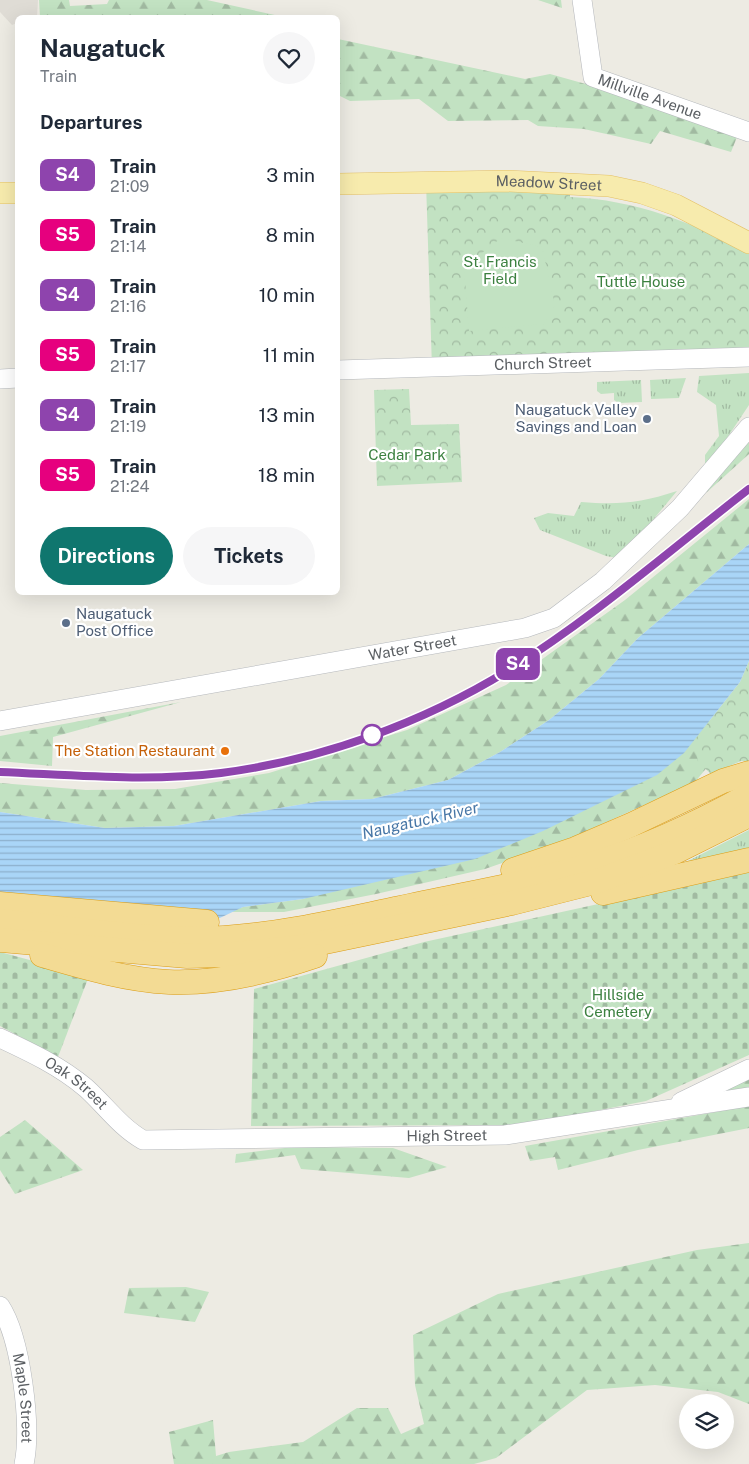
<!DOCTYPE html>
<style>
body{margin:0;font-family:"Public Sans",sans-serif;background:#f6f6f7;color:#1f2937;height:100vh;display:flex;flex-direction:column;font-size:19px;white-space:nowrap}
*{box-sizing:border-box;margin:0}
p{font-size:16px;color:#747a83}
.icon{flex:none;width:28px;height:28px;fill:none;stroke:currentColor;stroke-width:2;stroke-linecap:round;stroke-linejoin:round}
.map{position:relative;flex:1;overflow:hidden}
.details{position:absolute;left:15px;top:15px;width:325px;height:580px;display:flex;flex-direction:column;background:#fff;border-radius:8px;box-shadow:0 5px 20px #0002}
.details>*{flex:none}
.badge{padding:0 10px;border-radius:8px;font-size:18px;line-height:32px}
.buttons{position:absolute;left:679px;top:1394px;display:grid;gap:10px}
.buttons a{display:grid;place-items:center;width:55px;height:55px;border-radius:50%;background:#fff;box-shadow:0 5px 20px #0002;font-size:25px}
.map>.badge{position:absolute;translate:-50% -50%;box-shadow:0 0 0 2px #fff}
h2{padding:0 25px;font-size:19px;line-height:45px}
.round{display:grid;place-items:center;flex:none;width:52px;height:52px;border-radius:26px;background:#f6f6f7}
.headline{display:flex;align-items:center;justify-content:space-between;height:85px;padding:0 25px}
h1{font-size:24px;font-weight:700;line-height:38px}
.button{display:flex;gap:10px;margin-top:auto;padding:10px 25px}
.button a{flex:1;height:58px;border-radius:30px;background:#0f766e;color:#fff;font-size:20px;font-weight:700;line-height:58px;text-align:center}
.button a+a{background:#f6f6f7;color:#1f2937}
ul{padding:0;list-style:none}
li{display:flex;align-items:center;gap:15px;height:60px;padding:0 25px}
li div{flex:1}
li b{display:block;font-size:19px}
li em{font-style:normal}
li .badge{min-width:55px;font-weight:700;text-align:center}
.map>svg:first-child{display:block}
.education{fill:#dfdcd5}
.grass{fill:url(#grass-tufts)}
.forest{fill:url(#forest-firs)}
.cemetery{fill:url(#cemetery-stones)}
.park{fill:url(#park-crowns)}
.pitch{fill:#c2e2c2}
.water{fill:url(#water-rules)}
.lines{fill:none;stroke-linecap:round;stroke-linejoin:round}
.secondary-casing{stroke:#b5b8bc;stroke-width:20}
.primary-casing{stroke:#e4c065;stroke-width:22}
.highway-casing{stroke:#dc9d14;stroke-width:25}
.secondary{stroke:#fff;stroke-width:19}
.primary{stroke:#f7ebad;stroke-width:21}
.highway{stroke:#f3db94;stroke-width:24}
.rail-casing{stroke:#b3b4b4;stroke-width:5.5}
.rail{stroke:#fff;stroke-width:4;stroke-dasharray:11;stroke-linecap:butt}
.line-casing{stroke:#fff;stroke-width:11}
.line{stroke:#8e44ad;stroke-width:8}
.service-dot{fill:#5c6f8a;stroke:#fff;stroke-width:2}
.stop-dot{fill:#fff;stroke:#8e44ad;stroke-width:2.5}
.food-dot{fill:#e8710a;stroke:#fff;stroke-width:2}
.labels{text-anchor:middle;stroke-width:4.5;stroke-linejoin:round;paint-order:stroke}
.street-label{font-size:15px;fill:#5b5f63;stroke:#fff}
.park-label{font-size:15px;fill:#3c8140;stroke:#fff}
.service-label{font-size:15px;fill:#4e5e75;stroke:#fff;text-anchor:end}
.food-label{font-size:15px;fill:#c56008;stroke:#fff;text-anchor:end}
.water-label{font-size:16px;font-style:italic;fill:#4877a7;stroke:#fff}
</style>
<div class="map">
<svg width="749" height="1464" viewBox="0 0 749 1464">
<defs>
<pattern id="grass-tufts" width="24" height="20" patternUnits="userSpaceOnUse" patternTransform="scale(1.25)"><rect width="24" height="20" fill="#c2e2c2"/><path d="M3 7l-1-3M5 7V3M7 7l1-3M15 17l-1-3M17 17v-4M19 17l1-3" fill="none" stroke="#a1baa1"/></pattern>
<pattern id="forest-firs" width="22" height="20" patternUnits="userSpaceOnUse" patternTransform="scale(1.25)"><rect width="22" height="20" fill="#c2e2c2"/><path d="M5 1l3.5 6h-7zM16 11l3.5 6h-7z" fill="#a1baa1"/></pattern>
<pattern id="cemetery-stones" width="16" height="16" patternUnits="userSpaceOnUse" patternTransform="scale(1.25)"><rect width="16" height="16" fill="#c2e2c2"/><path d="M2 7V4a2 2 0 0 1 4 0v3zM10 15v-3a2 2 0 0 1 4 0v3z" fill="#a1baa1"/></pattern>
<pattern id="park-crowns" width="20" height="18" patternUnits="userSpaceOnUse" patternTransform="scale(1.25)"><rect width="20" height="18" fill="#c2e2c2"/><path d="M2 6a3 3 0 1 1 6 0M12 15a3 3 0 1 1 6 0" fill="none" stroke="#a1baa1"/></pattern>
<pattern id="water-rules" width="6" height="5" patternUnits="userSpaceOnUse" patternTransform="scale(1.25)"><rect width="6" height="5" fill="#a9d5f7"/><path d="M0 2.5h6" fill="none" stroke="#8db0cc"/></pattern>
</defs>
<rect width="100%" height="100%" fill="#edebe3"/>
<path class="education" d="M0,0H38L37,17L18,18L17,23L12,25L0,12Z"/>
<g class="grass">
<path d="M749,373V405L705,471V455L719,436L716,405L697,392L699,376Z"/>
<path d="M686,378L679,398L651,399L650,380Z"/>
<path d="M641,380L642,402L619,403L614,400V393L601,394L597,391V382Z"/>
<path d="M677,491L632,545L617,558L606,556L540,530L534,518L548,513L574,516L581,502C619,505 640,503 677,491Z"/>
<path d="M749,830V855L682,864Z"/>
</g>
<g class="forest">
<path d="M39,0H69L70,6L107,4L109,0H207L284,17H40Z"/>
<path d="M538,0H561L562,8Z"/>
<path d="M338,39L525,79L550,74L600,88L737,137L731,152L660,131L651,144L584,129L538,126L528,120L448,121L419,99L350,101L338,95Z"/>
<path d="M749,436V454L706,493Z"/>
<path d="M749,499V544L638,638L599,679L549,720L500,752L448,780L372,799L321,801L174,826L105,828L0,812V783L86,790L175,789L269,773L407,730L506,685L625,600Z"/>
<path d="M733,697L718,754L695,782L560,843L485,869L376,894L284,912H229L243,907L303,899L673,759Z"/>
<path d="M181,702L53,737L52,766L0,761V736Z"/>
<path d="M749,1075V1091L709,1097Z"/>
<path d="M749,1106V1128L638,1150L558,1170L555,1157L530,1161L525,1146Z"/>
<path d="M25,1120L83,1170L15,1194L0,1170V1137Z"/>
<path d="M293,1147L393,1148L447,1167L409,1178L301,1169L295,1155L235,1163L236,1154Z"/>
<path d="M749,1243V1404L718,1392L655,1385L587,1390L496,1458L474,1464H174L169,1432L213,1420L216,1456L229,1452L303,1442L357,1408H388L401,1434L424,1424L415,1385L413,1335L498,1294L697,1250Z"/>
<path d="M186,1287L209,1292L195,1322L124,1313L129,1288Z"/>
</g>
<g class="cemetery">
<path d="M749,871V1055L646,1101L524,1125L251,1126L254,989L424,942Z"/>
<path d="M0,952L89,976L58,1057L0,1026Z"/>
</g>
<g class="park">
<path d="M426,182H570V197C637,200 689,222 749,251V351L432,368Z"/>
<path d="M409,389L411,425L459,424L462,482L377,486L374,390Z"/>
<path d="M749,661V761H741L711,774L698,762L695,739L740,682Z"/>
</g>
<path class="pitch" d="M501,238L542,247L555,305L544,324L469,331L464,267Z"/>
<path class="water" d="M749,544V661L740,682L684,753L657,775L602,802L543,831L475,859L303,899L243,907L205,925L0,910V812L105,828L174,826L321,801L372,799L448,780L500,752L549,720L599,679L638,638Z"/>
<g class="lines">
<g class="secondary-casing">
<g id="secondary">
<path id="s1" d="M582,0L593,77L749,132"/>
<path id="s2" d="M338,370L749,357"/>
<path d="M0,379L18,378"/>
<path id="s3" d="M0,721L525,628L554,618L603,581L680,508L749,427"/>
<path id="s4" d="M0,1038C30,1052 60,1066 86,1088C105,1105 120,1127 143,1140L505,1135L749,1097"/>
<path d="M681,1102L749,1069"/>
<path id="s5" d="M0,1306C21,1338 32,1427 24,1464"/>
</g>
</g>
<g class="primary-casing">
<g id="primary">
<path id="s6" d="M338,184L506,181L609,186L642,193L676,205L749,243"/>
<path d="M0,193H18"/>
</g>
</g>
<g class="highway-casing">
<g id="highway">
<path d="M513,870L575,849L631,825L723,781L749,773"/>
<path d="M603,893L749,860"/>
<path d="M0,904L207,922"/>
<path d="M0,921C74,928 150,942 224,938C284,934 342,920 400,908C463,894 528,884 589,865C645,848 698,823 749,795"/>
<path d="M0,940L187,956L225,955L301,947L512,903L595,882L675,852L749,815"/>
<path d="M42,955C83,967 126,980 169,982C219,984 268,972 315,956"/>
</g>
</g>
<use href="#secondary" class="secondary"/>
<use href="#primary" class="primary"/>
<use href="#highway" class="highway"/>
<g class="rail-casing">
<path id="rail" d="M0,772C73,775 147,782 221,773C322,760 423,723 509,670C594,618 671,551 749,489"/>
</g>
<use href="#rail" class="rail"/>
</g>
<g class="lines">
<g class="line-casing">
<path id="line" d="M0,772C73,775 147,782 221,773C321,760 423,723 509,670C594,617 670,550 749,489"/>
</g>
<use href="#line" class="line"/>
</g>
<g class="service-dot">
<circle cx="647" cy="419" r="5"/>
<circle cx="66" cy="623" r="5"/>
</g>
<circle class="stop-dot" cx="372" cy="735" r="10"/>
<circle class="food-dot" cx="225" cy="751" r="5"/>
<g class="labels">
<g class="street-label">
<text dy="5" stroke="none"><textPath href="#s1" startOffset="138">Millville Avenue</textPath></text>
<text dy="5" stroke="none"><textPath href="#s6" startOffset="211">Meadow Street</textPath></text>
<text dy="5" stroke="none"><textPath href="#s2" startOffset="205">Church Street</textPath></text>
<text dy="5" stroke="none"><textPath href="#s3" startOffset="419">Water Street</textPath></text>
<text dy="5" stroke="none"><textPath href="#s4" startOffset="89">Oak Street</textPath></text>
<text dy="5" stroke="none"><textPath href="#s4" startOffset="481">High Street</textPath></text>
<text dy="5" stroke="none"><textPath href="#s5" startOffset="96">Maple Street</textPath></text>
</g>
<g class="park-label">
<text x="500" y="267">St. Francis<tspan x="500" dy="17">Field</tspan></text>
<text x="641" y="287">Tuttle House</text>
<text x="407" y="460">Cedar Park</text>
<text x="618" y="1000">Hillside<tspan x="618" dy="17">Cemetery</tspan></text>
</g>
<g class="service-label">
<text x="637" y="415">Naugatuck Valley<tspan x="637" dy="17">Savings and Loan</tspan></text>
<text x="76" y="619" text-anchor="start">Naugatuck<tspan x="76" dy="17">Post Office</tspan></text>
</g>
<g class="food-label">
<text x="215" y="756">The Station Restaurant</text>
</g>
<g class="water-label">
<text transform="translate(420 820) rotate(-13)" y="6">Naugatuck River</text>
</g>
</g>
</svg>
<div class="buttons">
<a><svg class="icon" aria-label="layers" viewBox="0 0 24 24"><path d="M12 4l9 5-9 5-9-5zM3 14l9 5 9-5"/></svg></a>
</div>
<b class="badge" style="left:518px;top:664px;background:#8e44ad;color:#fff">S4</b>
<section class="details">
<div class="headline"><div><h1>Naugatuck</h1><p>Train</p></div><a class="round"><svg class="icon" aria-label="heart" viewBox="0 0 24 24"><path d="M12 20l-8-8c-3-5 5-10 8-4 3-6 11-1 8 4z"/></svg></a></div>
<h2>Departures</h2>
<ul>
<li><span class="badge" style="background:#8e44ad;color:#fff">S4</span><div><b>Train</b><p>21:09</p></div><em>3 min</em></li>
<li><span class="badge" style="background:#e6007e;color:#fff">S5</span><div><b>Train</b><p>21:14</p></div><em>8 min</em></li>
<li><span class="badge" style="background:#8e44ad;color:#fff">S4</span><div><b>Train</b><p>21:16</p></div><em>10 min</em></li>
<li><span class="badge" style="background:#e6007e;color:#fff">S5</span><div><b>Train</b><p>21:17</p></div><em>11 min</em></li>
<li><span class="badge" style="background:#8e44ad;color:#fff">S4</span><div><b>Train</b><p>21:19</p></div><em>13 min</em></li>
<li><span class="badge" style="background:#e6007e;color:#fff">S5</span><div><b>Train</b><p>21:24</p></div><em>18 min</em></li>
</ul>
<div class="button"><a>Directions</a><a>Tickets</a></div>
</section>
</div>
